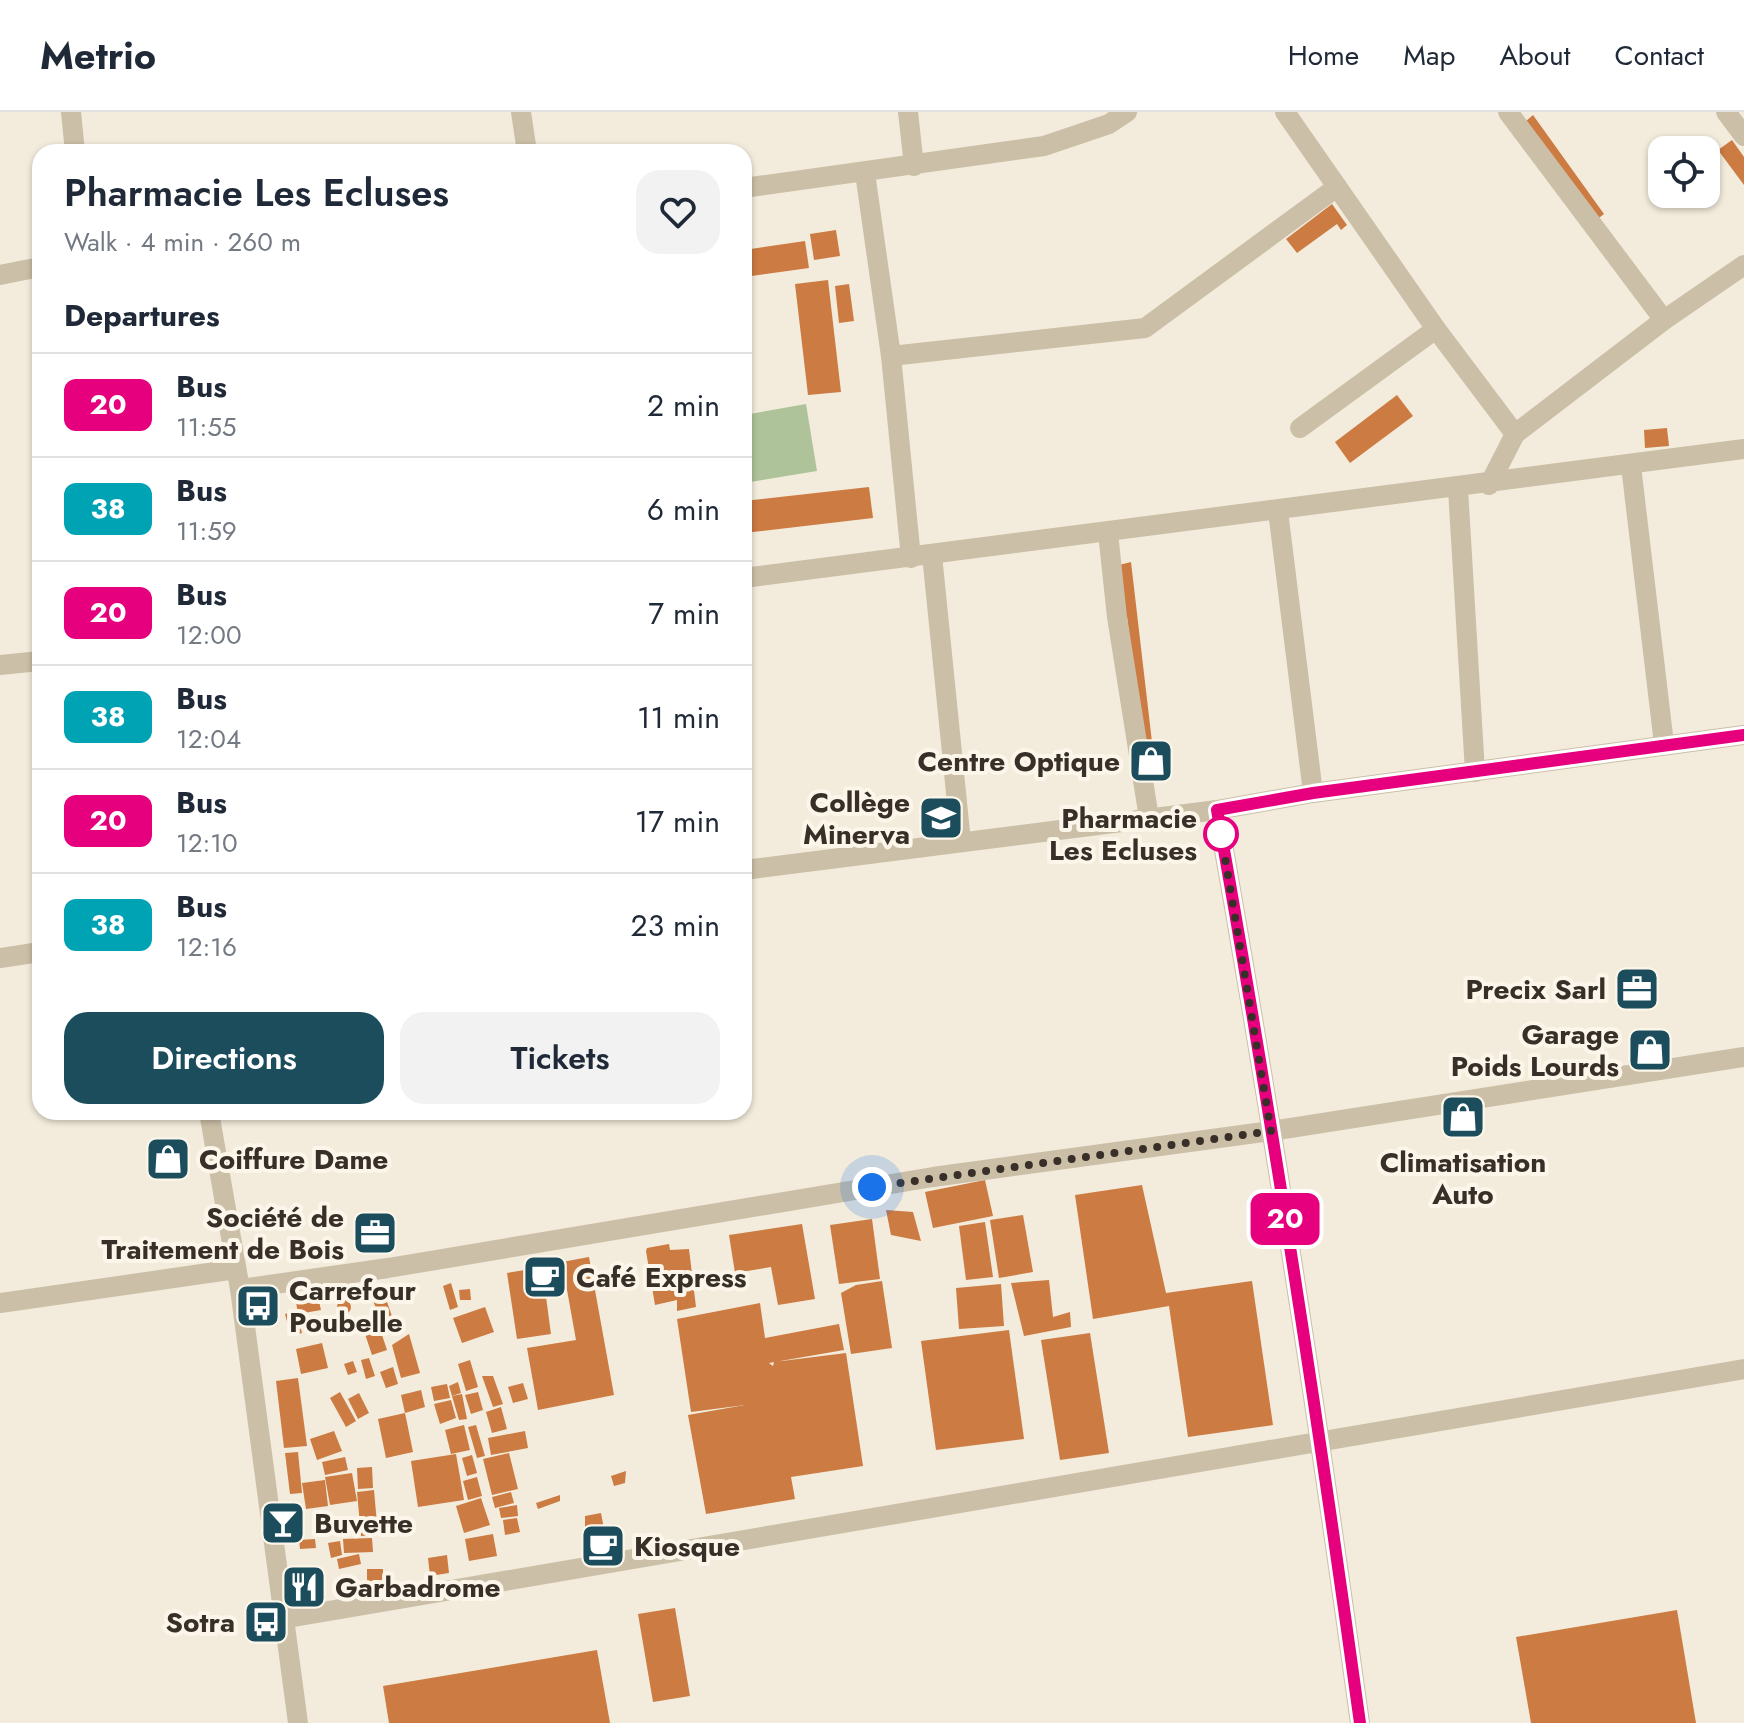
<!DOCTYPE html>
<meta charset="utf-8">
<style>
body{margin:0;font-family:Jost,sans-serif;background:#f2f2f3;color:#1f2937;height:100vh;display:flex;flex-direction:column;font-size:30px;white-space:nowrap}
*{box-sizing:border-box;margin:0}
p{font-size:26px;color:#747a83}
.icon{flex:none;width:44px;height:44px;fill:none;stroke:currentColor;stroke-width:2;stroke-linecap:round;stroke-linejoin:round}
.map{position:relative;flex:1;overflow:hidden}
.sheet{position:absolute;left:32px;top:32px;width:720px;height:976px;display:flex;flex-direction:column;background:#fff;border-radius:24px;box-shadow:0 2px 6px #0004}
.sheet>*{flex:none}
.badge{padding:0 16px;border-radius:12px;font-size:28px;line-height:52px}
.buttons{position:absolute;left:1648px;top:24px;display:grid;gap:16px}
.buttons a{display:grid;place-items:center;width:72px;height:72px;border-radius:16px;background:#fff;box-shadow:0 2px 6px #0004;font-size:40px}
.you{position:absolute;width:40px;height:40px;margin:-20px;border:6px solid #fff;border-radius:50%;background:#1a73e8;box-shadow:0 0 0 12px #1a73e833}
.map>.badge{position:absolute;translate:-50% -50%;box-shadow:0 0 0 4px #fff}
h2{padding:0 32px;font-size:30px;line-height:72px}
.round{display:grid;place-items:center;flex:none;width:84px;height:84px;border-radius:24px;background:#f2f2f3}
.headline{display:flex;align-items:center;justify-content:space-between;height:136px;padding:0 32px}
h1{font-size:38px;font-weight:600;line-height:60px}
.primary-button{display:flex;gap:16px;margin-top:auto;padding:16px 32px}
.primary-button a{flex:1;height:92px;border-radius:24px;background:#1b4d5c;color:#fff;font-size:32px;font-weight:600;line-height:92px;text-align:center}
.primary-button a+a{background:#f2f2f3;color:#1f2937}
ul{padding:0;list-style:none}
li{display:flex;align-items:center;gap:24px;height:104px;padding:0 32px;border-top:2px solid #e0e1e3}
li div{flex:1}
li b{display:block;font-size:30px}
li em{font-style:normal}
li .badge{min-width:88px;font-weight:700;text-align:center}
header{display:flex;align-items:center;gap:48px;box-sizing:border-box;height:112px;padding:0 40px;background:#fff;border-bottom:2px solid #e0e1e3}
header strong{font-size:38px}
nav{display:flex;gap:44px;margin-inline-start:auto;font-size:28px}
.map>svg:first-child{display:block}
.green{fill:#afc39b}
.building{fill:#cc7b42}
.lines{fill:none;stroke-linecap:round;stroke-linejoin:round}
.minor{stroke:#ccbfa7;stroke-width:20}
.line-casing{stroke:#fff;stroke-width:18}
.line{stroke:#e6007e;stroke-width:12}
.walk{stroke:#383028;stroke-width:8;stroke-dasharray:0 14.4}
.stop-dot{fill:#fff;stroke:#e6007e;stroke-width:4}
.labels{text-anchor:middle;stroke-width:8;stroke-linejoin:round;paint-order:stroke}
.poi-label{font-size:28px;font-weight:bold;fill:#383028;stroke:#fbf6e9;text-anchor:end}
.stop-label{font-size:28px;font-weight:bold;fill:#383028;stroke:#fbf6e9;text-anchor:end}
</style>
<header>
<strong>Metrio</strong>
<nav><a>Home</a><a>Map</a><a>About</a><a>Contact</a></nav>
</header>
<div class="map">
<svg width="1744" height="1611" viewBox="0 0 1744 1611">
<rect width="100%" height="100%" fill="#f3ecdc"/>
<path class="green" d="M806,292L817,359L744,371V303Z"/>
<g class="building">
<path d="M1533,3L1604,102L1595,109L1526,9Z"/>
<path d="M1732,28L1744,45V73L1718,38Z"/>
<path d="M1332,92L1347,113L1341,118L1337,112L1297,141L1286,127Z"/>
<path d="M836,118L840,144L814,148L810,122Z"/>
<path d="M805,129L809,156L744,165V138Z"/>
<path d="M828,168L841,280L808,283L795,172Z"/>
<path d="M849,172L854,209L839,211L835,174Z"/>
<path d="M1397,283L1413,304L1350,351L1335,330Z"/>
<path d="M1667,316L1669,334L1645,336L1644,318Z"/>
<path d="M869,375L873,406L744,421V389Z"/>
<path d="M1131,450L1152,630L1142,632L1127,505L1121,502L1119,453Z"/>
<path d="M985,1068L993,1104L933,1116L925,1080Z"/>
<path d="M1142,1073L1166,1181L1252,1169L1273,1313L1188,1325L1169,1194L1093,1207L1075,1083Z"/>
<path d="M886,1098L913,1100L921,1129L891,1123Z"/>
<path d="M1023,1103L1033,1160L999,1166L990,1108Z"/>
<path d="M872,1107L880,1167L839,1172L830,1113Z"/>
<path d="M985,1110L993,1165L966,1168L959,1114Z"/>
<path d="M802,1112L815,1187L778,1193L771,1155L735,1161L729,1123Z"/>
<path d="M669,1132L670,1138L689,1137L696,1195L677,1199V1188L655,1193L646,1139L647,1136Z"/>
<path d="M589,1145L614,1283L538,1298L527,1236L576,1228L562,1150Z"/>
<path d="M542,1155L551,1222L517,1227L507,1161Z"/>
<path d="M1049,1168L1053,1205L1070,1200L1071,1215L1024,1224L1011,1171Z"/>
<path d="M882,1169L892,1236L851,1242L841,1181L856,1173Z"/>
<path d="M451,1171L458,1195L450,1198L443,1174Z"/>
<path d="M1001,1172L1004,1214L959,1217L956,1176Z"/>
<path d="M470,1177L471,1188H460L459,1178Z"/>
<path d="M385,1184L395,1213L383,1217L373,1188Z"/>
<path d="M318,1185L321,1198L298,1202L296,1190Z"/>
<circle cx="344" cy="1195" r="7"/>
<path d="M760,1191L765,1226L839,1212L844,1238L769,1251L773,1254L774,1250L846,1241L863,1354L791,1365L795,1387L706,1402L688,1303L745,1293L691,1300L677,1207Z"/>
<path d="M485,1195L494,1220L462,1231L453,1206Z"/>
<path d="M296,1199L302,1221L291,1224L285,1202Z"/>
<path d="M379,1214L387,1238L372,1243L364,1219Z"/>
<path d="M1009,1218L1024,1327L936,1338L921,1229Z"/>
<path d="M1090,1221L1109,1341L1060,1348L1041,1228Z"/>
<path d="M409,1222L420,1261L401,1266L392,1233Z"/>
<path d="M322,1231L328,1256L301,1262L296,1237Z"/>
<path d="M369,1246L375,1264L366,1267L361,1248Z"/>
<path d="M470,1248L478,1275L466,1279L458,1252Z"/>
<path d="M353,1249L357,1260L348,1263L344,1252Z"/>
<path d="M393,1255L398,1272L386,1276L380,1260Z"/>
<path d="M482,1264H493L503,1292L493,1295Z"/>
<path d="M298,1266L307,1334L284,1336L276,1269Z"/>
<path d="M458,1270L461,1281L452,1284L449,1274Z"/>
<path d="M523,1271L528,1287L513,1291L508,1275Z"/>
<path d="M447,1272L450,1286L434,1289L431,1275Z"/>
<path d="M421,1278L425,1295L405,1301L401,1283Z"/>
<path d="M340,1280L356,1309L346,1315L330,1286Z"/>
<path d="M478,1280L483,1298L471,1302L465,1283Z"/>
<path d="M359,1281L369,1301L358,1307L348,1287Z"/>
<path d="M462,1282L467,1307L459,1308L452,1284Z"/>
<path d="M451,1288L456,1306L440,1312L434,1292Z"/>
<path d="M501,1295L507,1317L492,1321L486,1300Z"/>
<path d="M405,1301L413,1340L386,1346L378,1307Z"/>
<path d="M464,1313L470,1338L451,1342L445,1318Z"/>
<path d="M476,1313L485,1344L477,1346L468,1315Z"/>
<path d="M334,1319L342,1339L317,1348L310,1327Z"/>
<path d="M525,1319L528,1336L491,1343L488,1326Z"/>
<path d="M298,1340L302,1381L290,1382L285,1341Z"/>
<path d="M509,1341L518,1377L492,1383L483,1347Z"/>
<path d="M456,1342L464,1388L418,1395L411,1349Z"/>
<path d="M472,1343L477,1361L467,1364L462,1346Z"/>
<path d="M345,1345L348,1358L325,1363L322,1350Z"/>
<path d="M372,1355L373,1376L358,1377L357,1356Z"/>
<path d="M626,1359L625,1371L614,1374L611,1364Z"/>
<path d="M352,1361L357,1389L330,1393L325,1365Z"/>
<path d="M477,1365L482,1384L468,1388L463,1369Z"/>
<path d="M325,1368L328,1394L306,1397L302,1371Z"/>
<path d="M374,1378L378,1423L361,1424L357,1380Z"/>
<path d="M511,1380L514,1391L495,1396L492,1385Z"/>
<path d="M560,1383V1389L538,1397L536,1391Z"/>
<path d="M481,1386L490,1413L464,1421L456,1394Z"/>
<path d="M517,1393L518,1404L501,1406L499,1396Z"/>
<path d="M601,1401L605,1422L585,1424V1404Z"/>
<path d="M517,1406L520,1420L505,1423L503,1408Z"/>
<path d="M493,1422L497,1444L469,1449L465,1427Z"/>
<path d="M372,1426L373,1440L344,1441L343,1427Z"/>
<path d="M315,1427L316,1436L300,1437L299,1428Z"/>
<path d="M340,1429L342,1443L331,1446L328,1431Z"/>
<path d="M359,1442L361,1452L339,1457L337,1447Z"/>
<path d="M447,1443L449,1461L430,1464L428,1446Z"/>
<rect x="367" y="1457" width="16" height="15"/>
<path d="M675,1496L690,1584L653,1590L638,1502Z"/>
<path d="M1677,1498L1696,1611H1531L1516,1525Z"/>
<path d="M597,1538L610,1611H389L383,1574Z"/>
</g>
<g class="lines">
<g class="minor">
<path d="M71,0L75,40"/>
<path d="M521,0L527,40"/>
<path d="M908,0L914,54"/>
<path d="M1285,0L1436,217L1515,322"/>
<path d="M1508,0L1664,208"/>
<path d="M1726,0L1744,24"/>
<path d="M865,61L891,244L911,446"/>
<path d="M744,76L1044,34L1109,12L1127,0"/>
<path d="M0,163L40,155"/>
<path d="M891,244L1145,216L1337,75"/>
<path d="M1300,316L1436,217"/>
<path d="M1631,354L1664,632"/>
<path d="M1489,373L1515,322L1664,208L1744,153"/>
<path d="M1458,377L1475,660"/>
<path d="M1278,399L1313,681"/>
<path d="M1108,421L1117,505L1149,706"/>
<path d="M932,443L961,730"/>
<path d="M744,466L1744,337"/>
<path d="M0,553L40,549"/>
<path d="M1217,698C1271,1001 1318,1306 1360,1611"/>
<path d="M744,758L1217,698L1313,681L1744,623"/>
<path d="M0,846L40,840"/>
<path d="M209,1000L240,1177L298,1611"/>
<path d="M240,1177L388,1156L933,1065L1271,1019L1744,945"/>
<path d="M0,1191L236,1157"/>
<path d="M282,1507L1744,1257"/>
</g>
</g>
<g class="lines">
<g class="line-casing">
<path id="line" d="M1360,1611C1318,1306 1271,1001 1217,698L1313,681L1744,623"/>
</g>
<use href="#line" class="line"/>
<path class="walk" d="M872,1075L1271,1019L1221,722"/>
</g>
<defs>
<g id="shop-square" transform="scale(2.3)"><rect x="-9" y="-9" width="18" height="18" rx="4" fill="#1b4d5c" stroke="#fbf6e9"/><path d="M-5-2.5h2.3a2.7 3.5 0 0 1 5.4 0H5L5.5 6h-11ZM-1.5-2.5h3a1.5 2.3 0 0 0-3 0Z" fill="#fff"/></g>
<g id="school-square" transform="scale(2.3)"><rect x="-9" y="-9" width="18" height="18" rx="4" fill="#1b4d5c" stroke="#fbf6e9"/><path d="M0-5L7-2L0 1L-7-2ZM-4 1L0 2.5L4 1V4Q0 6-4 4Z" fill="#fff"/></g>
<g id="office-square" transform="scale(2.3)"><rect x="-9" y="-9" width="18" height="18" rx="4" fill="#1b4d5c" stroke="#fbf6e9"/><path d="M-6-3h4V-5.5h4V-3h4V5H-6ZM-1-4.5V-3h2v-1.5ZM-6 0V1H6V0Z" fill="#fff"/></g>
<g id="cafe-square" transform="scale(2.3)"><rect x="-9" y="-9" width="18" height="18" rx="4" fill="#1b4d5c" stroke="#fbf6e9"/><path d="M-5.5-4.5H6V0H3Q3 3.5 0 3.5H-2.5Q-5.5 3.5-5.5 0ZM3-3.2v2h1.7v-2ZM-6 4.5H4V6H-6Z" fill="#fff"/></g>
<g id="bus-square" transform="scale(2.3)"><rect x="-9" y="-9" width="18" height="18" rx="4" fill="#1b4d5c" stroke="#fbf6e9"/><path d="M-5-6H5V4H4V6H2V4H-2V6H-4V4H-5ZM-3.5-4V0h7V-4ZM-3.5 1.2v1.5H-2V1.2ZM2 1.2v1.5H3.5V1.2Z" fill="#fff"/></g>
<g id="bar-square" transform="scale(2.3)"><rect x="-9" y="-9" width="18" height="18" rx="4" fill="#1b4d5c" stroke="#fbf6e9"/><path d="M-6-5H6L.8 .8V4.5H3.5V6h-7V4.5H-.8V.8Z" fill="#fff"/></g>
<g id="restaurant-square" transform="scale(2.3)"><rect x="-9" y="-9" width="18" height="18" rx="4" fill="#1b4d5c" stroke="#fbf6e9"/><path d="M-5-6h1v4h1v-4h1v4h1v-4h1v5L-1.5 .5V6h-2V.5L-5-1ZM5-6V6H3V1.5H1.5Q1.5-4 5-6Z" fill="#fff"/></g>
</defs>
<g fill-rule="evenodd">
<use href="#shop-square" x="1151" y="649"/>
<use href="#school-square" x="941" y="706"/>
<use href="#office-square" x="1637" y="877"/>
<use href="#shop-square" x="1650" y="938"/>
<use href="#shop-square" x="1463" y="1005"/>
<use href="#shop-square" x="168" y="1047"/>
<use href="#office-square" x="375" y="1121"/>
<use href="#cafe-square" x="545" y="1165"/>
<use href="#bus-square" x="258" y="1194"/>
<use href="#bar-square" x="283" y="1411"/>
<use href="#cafe-square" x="603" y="1434"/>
<use href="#restaurant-square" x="304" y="1475"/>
<use href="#bus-square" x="266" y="1510"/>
</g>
<circle class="stop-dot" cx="1221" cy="722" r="16"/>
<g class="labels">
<g class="poi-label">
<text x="1120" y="659">Centre Optique</text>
<text x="910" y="700">Collège<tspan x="910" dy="32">Minerva</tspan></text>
<text x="1606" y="887">Precix Sarl</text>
<text x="1619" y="932">Garage<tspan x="1619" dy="32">Poids Lourds</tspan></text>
<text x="199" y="1057" text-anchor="start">Coiffure Dame</text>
<text x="1463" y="1060" text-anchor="middle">Climatisation<tspan x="1463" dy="32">Auto</tspan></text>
<text x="344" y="1115">Société de<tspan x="344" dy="32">Traitement de Bois</tspan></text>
<text x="576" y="1175" text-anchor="start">Café Express</text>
<text x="289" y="1188" text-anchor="start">Carrefour<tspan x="289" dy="32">Poubelle</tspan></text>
<text x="314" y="1421" text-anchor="start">Buvette</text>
<text x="634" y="1444" text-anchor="start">Kiosque</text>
<text x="335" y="1485" text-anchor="start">Garbadrome</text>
<text x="235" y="1520">Sotra</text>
</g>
<g class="stop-label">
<text x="1197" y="716">Pharmacie<tspan x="1197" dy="32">Les Ecluses</tspan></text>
</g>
</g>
</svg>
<div class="buttons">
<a><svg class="icon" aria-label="locate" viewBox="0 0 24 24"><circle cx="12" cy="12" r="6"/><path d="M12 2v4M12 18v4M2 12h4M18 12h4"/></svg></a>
</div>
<div class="you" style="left:872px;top:1075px"></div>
<b class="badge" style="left:1285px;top:1107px;background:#e6007e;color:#fff">20</b>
<section class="sheet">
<div class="headline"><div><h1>Pharmacie Les Ecluses</h1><p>Walk · 4 min · 260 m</p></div><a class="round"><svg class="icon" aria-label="heart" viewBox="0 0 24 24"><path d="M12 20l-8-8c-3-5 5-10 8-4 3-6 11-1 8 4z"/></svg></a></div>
<h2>Departures</h2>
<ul>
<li><span class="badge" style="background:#e6007e;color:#fff">20</span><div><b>Bus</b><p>11:55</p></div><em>2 min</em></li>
<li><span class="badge" style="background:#00a3b4;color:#fff">38</span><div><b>Bus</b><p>11:59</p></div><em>6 min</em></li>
<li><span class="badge" style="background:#e6007e;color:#fff">20</span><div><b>Bus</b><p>12:00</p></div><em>7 min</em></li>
<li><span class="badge" style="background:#00a3b4;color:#fff">38</span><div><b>Bus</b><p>12:04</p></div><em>11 min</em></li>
<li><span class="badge" style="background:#e6007e;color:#fff">20</span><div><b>Bus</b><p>12:10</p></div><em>17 min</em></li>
<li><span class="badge" style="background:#00a3b4;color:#fff">38</span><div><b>Bus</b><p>12:16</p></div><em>23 min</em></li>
</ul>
<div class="primary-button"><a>Directions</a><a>Tickets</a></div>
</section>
</div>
